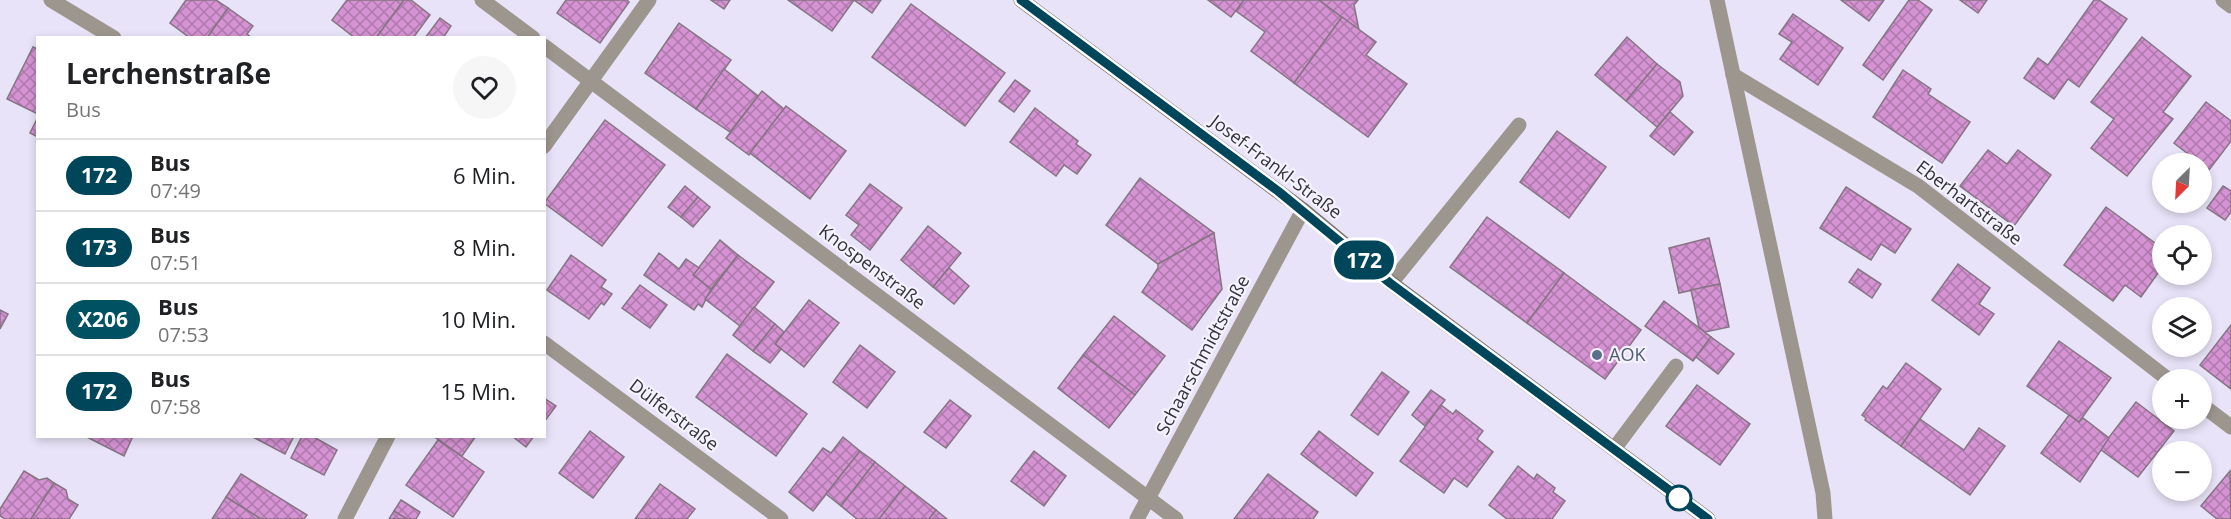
<!DOCTYPE html>
<html lang="de">
<meta charset="utf-8">
<style>
body{margin:0;font-family:"Open Sans",sans-serif;background:#f6f6f6;color:#202124;height:100vh;display:flex;flex-direction:column;font-size:22px;white-space:nowrap}
*{box-sizing:border-box;margin:0}
p{font-size:20px;color:#757577}
.icon{flex:none;width:33px;height:33px;fill:none;stroke:currentColor;stroke-width:2;stroke-linecap:round;stroke-linejoin:round}
.map{position:relative;flex:1;overflow:hidden}
.panel{position:absolute;left:36px;top:36px;width:510px;height:402px;display:flex;flex-direction:column;background:#fff;border-radius:0px;box-shadow:0 3px 9px #0003}
.panel>*{flex:none}
.badge{padding:0 12px;border-radius:20px;font-size:21px;line-height:39px}
.needle{width:39px;rotate:204deg}
.tools{position:absolute;left:2152px;top:153px;display:grid;gap:12px}
.tools a{display:grid;place-items:center;width:60px;height:60px;border-radius:50%;background:#fff;box-shadow:0 3px 9px #0003;font-size:30px}
.map>.badge{position:absolute;translate:-50% -50%;box-shadow:0 0 0 3px #fff}
.round{display:grid;place-items:center;flex:none;width:63px;height:63px;border-radius:32px;background:#f6f6f6}
.overview{display:flex;align-items:center;justify-content:space-between;height:102px;padding:0 30px}
h1{font-size:28px;font-weight:700;line-height:45px}
ul{padding:0;list-style:none}
li{display:flex;align-items:center;gap:18px;height:72px;padding:0 30px;border-top:2px solid #e0e0e0}
li div{flex:1}
li b{display:block;font-size:22px}
li em{font-style:normal}
li .badge{min-width:66px;font-weight:700;text-align:center}
.map>svg:first-child{display:block}
.building{fill:url(#building-cross-hatch);stroke:#857583;stroke-width:1.5}
.lines{fill:none;stroke-linecap:round;stroke-linejoin:round}
.lane{stroke:#9d968f;stroke-width:15}
.street{stroke:#9d968f;stroke-width:15}
.secondary{stroke:#796f65;stroke-width:15}
.line-casing{stroke:#fff;stroke-width:14}
.line{stroke:#00465a;stroke-width:9}
.service-dot{fill:#5c6f8a;stroke:#f5f2ff;stroke-width:2}
.stop-dot{fill:#fff;stroke:#00465a;stroke-width:3}
.labels{text-anchor:middle;stroke-width:4.5;stroke-linejoin:round;paint-order:stroke}
.street-label{font-size:18px;fill:#333139;stroke:#f5f2ff}
.service-label{font-size:18px;fill:#4e5e75;stroke:#f5f2ff;text-anchor:start}
</style>
<div class="map">
<svg width="2231" height="519" viewBox="0 0 2231 519">
<defs>
<pattern id="building-cross-hatch" width="8" height="8" patternUnits="userSpaceOnUse" patternTransform="scale(1.5)"><rect width="8" height="8" fill="#d693d3"/><path d="M0 0l8 8M0 8l8-8" fill="none" stroke="#ae79ac"/></pattern>
</defs>
<rect width="100%" height="100%" fill="#e8e3f8"/>
<g class="building">
<path d="M186,0H216L228,8L207,38H190L170,23Z"/>
<path d="M347,0H404L376,38H355L332,20Z"/>
<path d="M404,0H411L430,15L413,38H376Z"/>
<path d="M566,0H627L629,2L600,43L557,13Z"/>
<path d="M711,0H730L724,9Z"/>
<path d="M788,0H854L832,31Z"/>
<path d="M854,0H881L872,13Z"/>
<path d="M1208,0H1244L1231,17Z"/>
<path d="M1244,0H1319L1342,17L1294,83L1251,51L1265,32L1236,11Z"/>
<path d="M1319,0H1358L1354,5L1359,30Z"/>
<path d="M1841,0H1884L1869,21Z"/>
<path d="M1909,0H1918L1932,10L1883,80L1863,65Z"/>
<path d="M1960,0H1987L1978,13Z"/>
<path d="M2094,0H2099L2127,19L2079,87L2068,79L2054,99L2024,78L2038,58L2048,65Z"/>
<path d="M911,4L1005,73L965,126L872,57Z"/>
<path d="M228,8L253,26L247,34L252,38H207Z"/>
<path d="M1793,14L1843,48L1818,85L1780,59L1792,42L1779,34Z"/>
<path d="M1342,17L1376,42L1366,55L1407,84L1368,137L1294,83Z"/>
<path d="M440,18L451,26L443,38H425Z"/>
<path d="M679,23L731,60L696,109L645,73Z"/>
<path d="M1627,37L1657,64L1626,101L1595,75Z"/>
<path d="M2142,37L2191,76L2163,112L2173,119L2127,176L2091,148L2114,119L2091,102Z"/>
<path d="M33,47L38,49V114L7,99Z"/>
<path d="M1657,64L1680,82L1683,96L1657,127L1626,101Z"/>
<path d="M724,69L758,96L730,132L696,109Z"/>
<path d="M1903,70L1931,89L1928,94L1970,122L1942,163L1873,117Z"/>
<path d="M1015,80L1030,91L1014,112L999,101Z"/>
<path d="M762,91L784,109L749,155L726,138Z"/>
<path d="M2206,102L2231,121V141L2209,170L2174,143Z"/>
<path d="M786,106L846,151L810,199L750,153Z"/>
<path d="M1035,108L1078,141L1076,144L1091,155L1077,174L1064,165L1056,176L1010,142Z"/>
<path d="M1670,112L1693,132L1674,155L1650,136Z"/>
<path d="M38,117V137L30,133Z"/>
<path d="M605,120L665,165L602,246L544,203Z"/>
<path d="M1557,131L1606,167L1569,218L1520,182Z"/>
<path d="M1988,150L2007,164L2018,150L2051,175L2014,226L1960,186Z"/>
<path d="M1140,178L1214,233L1158,264L1106,225Z"/>
<path d="M870,184L902,208L870,250L851,235L859,225L846,215Z"/>
<path d="M685,186L698,197L681,217L668,207Z"/>
<path d="M2223,186L2231,191V212L2225,220L2207,208Z"/>
<path d="M1846,187L1911,229L1895,253L1881,244L1871,260L1820,228Z"/>
<path d="M698,197L710,207L693,227L681,217Z"/>
<path d="M2106,207L2163,249V266L2141,297L2125,285L2113,301L2064,265Z"/>
<path d="M1487,217L1564,273L1527,323L1450,267Z"/>
<path d="M928,226L961,253L933,287L901,260Z"/>
<path d="M1214,233L1222,289L1192,330L1142,292L1158,268V264Z"/>
<path d="M1709,238L1720,284L1679,293L1669,248Z"/>
<path d="M720,240L738,255L711,289L693,275Z"/>
<path d="M659,253L679,269L686,259L699,268L693,275L711,289L702,307L698,304L694,310L644,275Z"/>
<path d="M571,255L606,280L601,287L612,294L604,305L601,303L589,319L547,290Z"/>
<path d="M738,255L774,282L740,326L705,299Z"/>
<path d="M1958,264L1990,288L1979,304L1994,314L1979,335L1932,300Z"/>
<path d="M949,268L969,286L954,304L933,287Z"/>
<path d="M1858,269L1881,284L1872,298L1849,282Z"/>
<path d="M1564,273L1641,330L1605,379L1527,323Z"/>
<path d="M1720,284L1729,327L1705,332L1699,327L1691,290Z"/>
<path d="M640,285L667,305L650,328L622,308Z"/>
<path d="M809,300L839,323L804,367L775,344Z"/>
<path d="M1664,301L1711,337L1693,361L1645,326Z"/>
<path d="M754,307L775,324L753,351L733,335Z"/>
<path d="M0,310L8,314L0,329Z"/>
<path d="M1114,316L1165,356L1135,395L1083,355Z"/>
<path d="M775,324L784,332L775,344L781,349L770,363L753,351Z"/>
<path d="M2231,325V389L2200,365Z"/>
<path d="M1711,337L1734,354L1718,374L1696,357Z"/>
<path d="M2059,341L2111,378L2079,422L2027,386Z"/>
<path d="M860,345L895,372L867,408L833,382Z"/>
<path d="M727,354L807,414L776,456L696,397Z"/>
<path d="M1083,355L1135,395L1109,428L1058,388Z"/>
<path d="M1906,363L1941,389L1901,446L1865,420L1866,418L1862,415L1883,386L1887,389Z"/>
<path d="M1382,372L1409,392L1378,435L1351,415Z"/>
<path d="M1697,385L1750,424L1720,465L1666,426Z"/>
<path d="M1431,390L1445,400L1425,426L1412,415Z"/>
<path d="M544,398L556,406L544,422Z"/>
<path d="M950,400L971,416L946,448L924,432Z"/>
<path d="M2136,402L2174,431L2138,477L2100,449Z"/>
<path d="M1441,405L1453,414L1456,410L1483,431L1477,439L1493,452L1467,487L1454,478L1444,493L1400,461Z"/>
<path d="M2069,415L2079,422L2083,418L2109,438L2080,482L2041,453Z"/>
<path d="M1920,419L1964,450L1979,428L2005,446L1970,495L1901,446Z"/>
<path d="M590,431L624,457L593,498L559,473Z"/>
<path d="M1319,431L1373,473L1356,496L1301,454Z"/>
<path d="M85,436H133L124,456Z"/>
<path d="M251,436H294L285,454Z"/>
<path d="M302,436H312L337,450L324,475L291,458Z"/>
<path d="M433,436H476L462,456Z"/>
<path d="M512,436H534L526,447Z"/>
<path d="M843,437L860,451L813,511L789,492L823,448L831,453Z"/>
<path d="M438,440L484,472L453,517L406,485Z"/>
<path d="M860,451L875,462L841,506L826,494Z"/>
<path d="M1034,451L1066,476L1044,506L1011,481Z"/>
<path d="M875,462L905,486L879,519H857L841,506Z"/>
<path d="M1518,466L1534,479L1537,474L1555,488L1553,492L1565,501L1552,519H1507L1489,505Z"/>
<path d="M24,471L39,480L47,478L54,483L31,519H5L0,516V509Z"/>
<path d="M2230,471L2231,519H2217L2201,506Z"/>
<path d="M241,474L307,515L304,519H261L226,497Z"/>
<path d="M1268,474L1318,512L1313,519H1234Z"/>
<path d="M54,483L66,490L68,499L78,505L69,519H31Z"/>
<path d="M660,484L695,509L687,519H635Z"/>
<path d="M905,486L936,510L929,519H879Z"/>
<path d="M226,497L261,519H212Z"/>
<path d="M401,500L420,512L416,519H406L394,511Z"/>
<path d="M936,510L947,519H929Z"/>
<path d="M394,511L407,519H389Z"/>
</g>
<g class="lines">
<g class="lane">
<path d="M1391,283L1519,125"/>
<path d="M1614,449L1676,366"/>
</g>
<g class="street">
<path d="M51,0L114,38"/>
<path d="M482,0L533,38"/>
<path d="M1717,0L1823,493L1825,519"/>
<path d="M2223,0L2231,6"/>
<path d="M544,46L1176,519"/>
<path d="M1733,75L1918,186L2169,380"/>
<path d="M544,146L649,0"/>
<path d="M544,343L781,519"/>
<path d="M2202,405L2231,427"/>
<path d="M345,519L388,436"/>
<path d="M1137,519L1303,210"/>
</g>
<path class="secondary" d="M1021,0L1303,210L1391,283L1708,519"/>
</g>
<g class="lines">
<g class="line-casing">
<path id="line" d="M1021,0L1278,191L1390,283L1708,519"/>
</g>
<use href="#line" class="line"/>
</g>
<circle class="service-dot" cx="1597" cy="355" r="6"/>
<circle class="stop-dot" cx="1679" cy="498" r="12"/>
<g class="labels">
<g class="street-label">
<text transform="translate(1276 167) rotate(37)" y="6">Josef-Frankl-Straße</text>
<text transform="translate(1969 203) rotate(37)" y="6">Eberhartstraße</text>
<text transform="translate(872 267) rotate(37)" y="6">Knospenstraße</text>
<text transform="translate(1203 355) rotate(-62)" y="6">Schaarschmidtstraße</text>
<text transform="translate(674 415) rotate(37)" y="6">Dülferstraße</text>
</g>
<g class="service-label">
<text x="1609" y="361">AOK</text>
</g>
</g>
</svg>
<div class="tools">
<a><svg class="needle" viewBox="-14 -14 28 28"><path d="M0-13l5 13h-10z" fill="#e53935"/><path d="M0 13l5-13h-10z" fill="#757577"/></svg></a>
<a><svg class="icon" aria-label="locate" viewBox="0 0 24 24"><circle cx="12" cy="12" r="6"/><path d="M12 2v4M12 18v4M2 12h4M18 12h4"/></svg></a>
<a><svg class="icon" aria-label="layers" viewBox="0 0 24 24"><path d="M12 4l9 5-9 5-9-5zM3 14l9 5 9-5"/></svg></a>
<a>+</a>
<a>−</a>
</div>
<b class="badge" style="left:1364px;top:260px;background:#00465a;color:#fff">172</b>
<section class="panel">
<div class="overview"><div><h1>Lerchenstraße</h1><p>Bus</p></div><a class="round"><svg class="icon" aria-label="heart" viewBox="0 0 24 24"><path d="M12 20l-8-8c-3-5 5-10 8-4 3-6 11-1 8 4z"/></svg></a></div>
<ul>
<li><span class="badge" style="background:#00465a;color:#fff">172</span><div><b>Bus</b><p>07:49</p></div><em>6 Min.</em></li>
<li><span class="badge" style="background:#00465a;color:#fff">173</span><div><b>Bus</b><p>07:51</p></div><em>8 Min.</em></li>
<li><span class="badge" style="background:#005262;color:#fff">X206</span><div><b>Bus</b><p>07:53</p></div><em>10 Min.</em></li>
<li><span class="badge" style="background:#00465a;color:#fff">172</span><div><b>Bus</b><p>07:58</p></div><em>15 Min.</em></li>
</ul>
</section>
</div>
